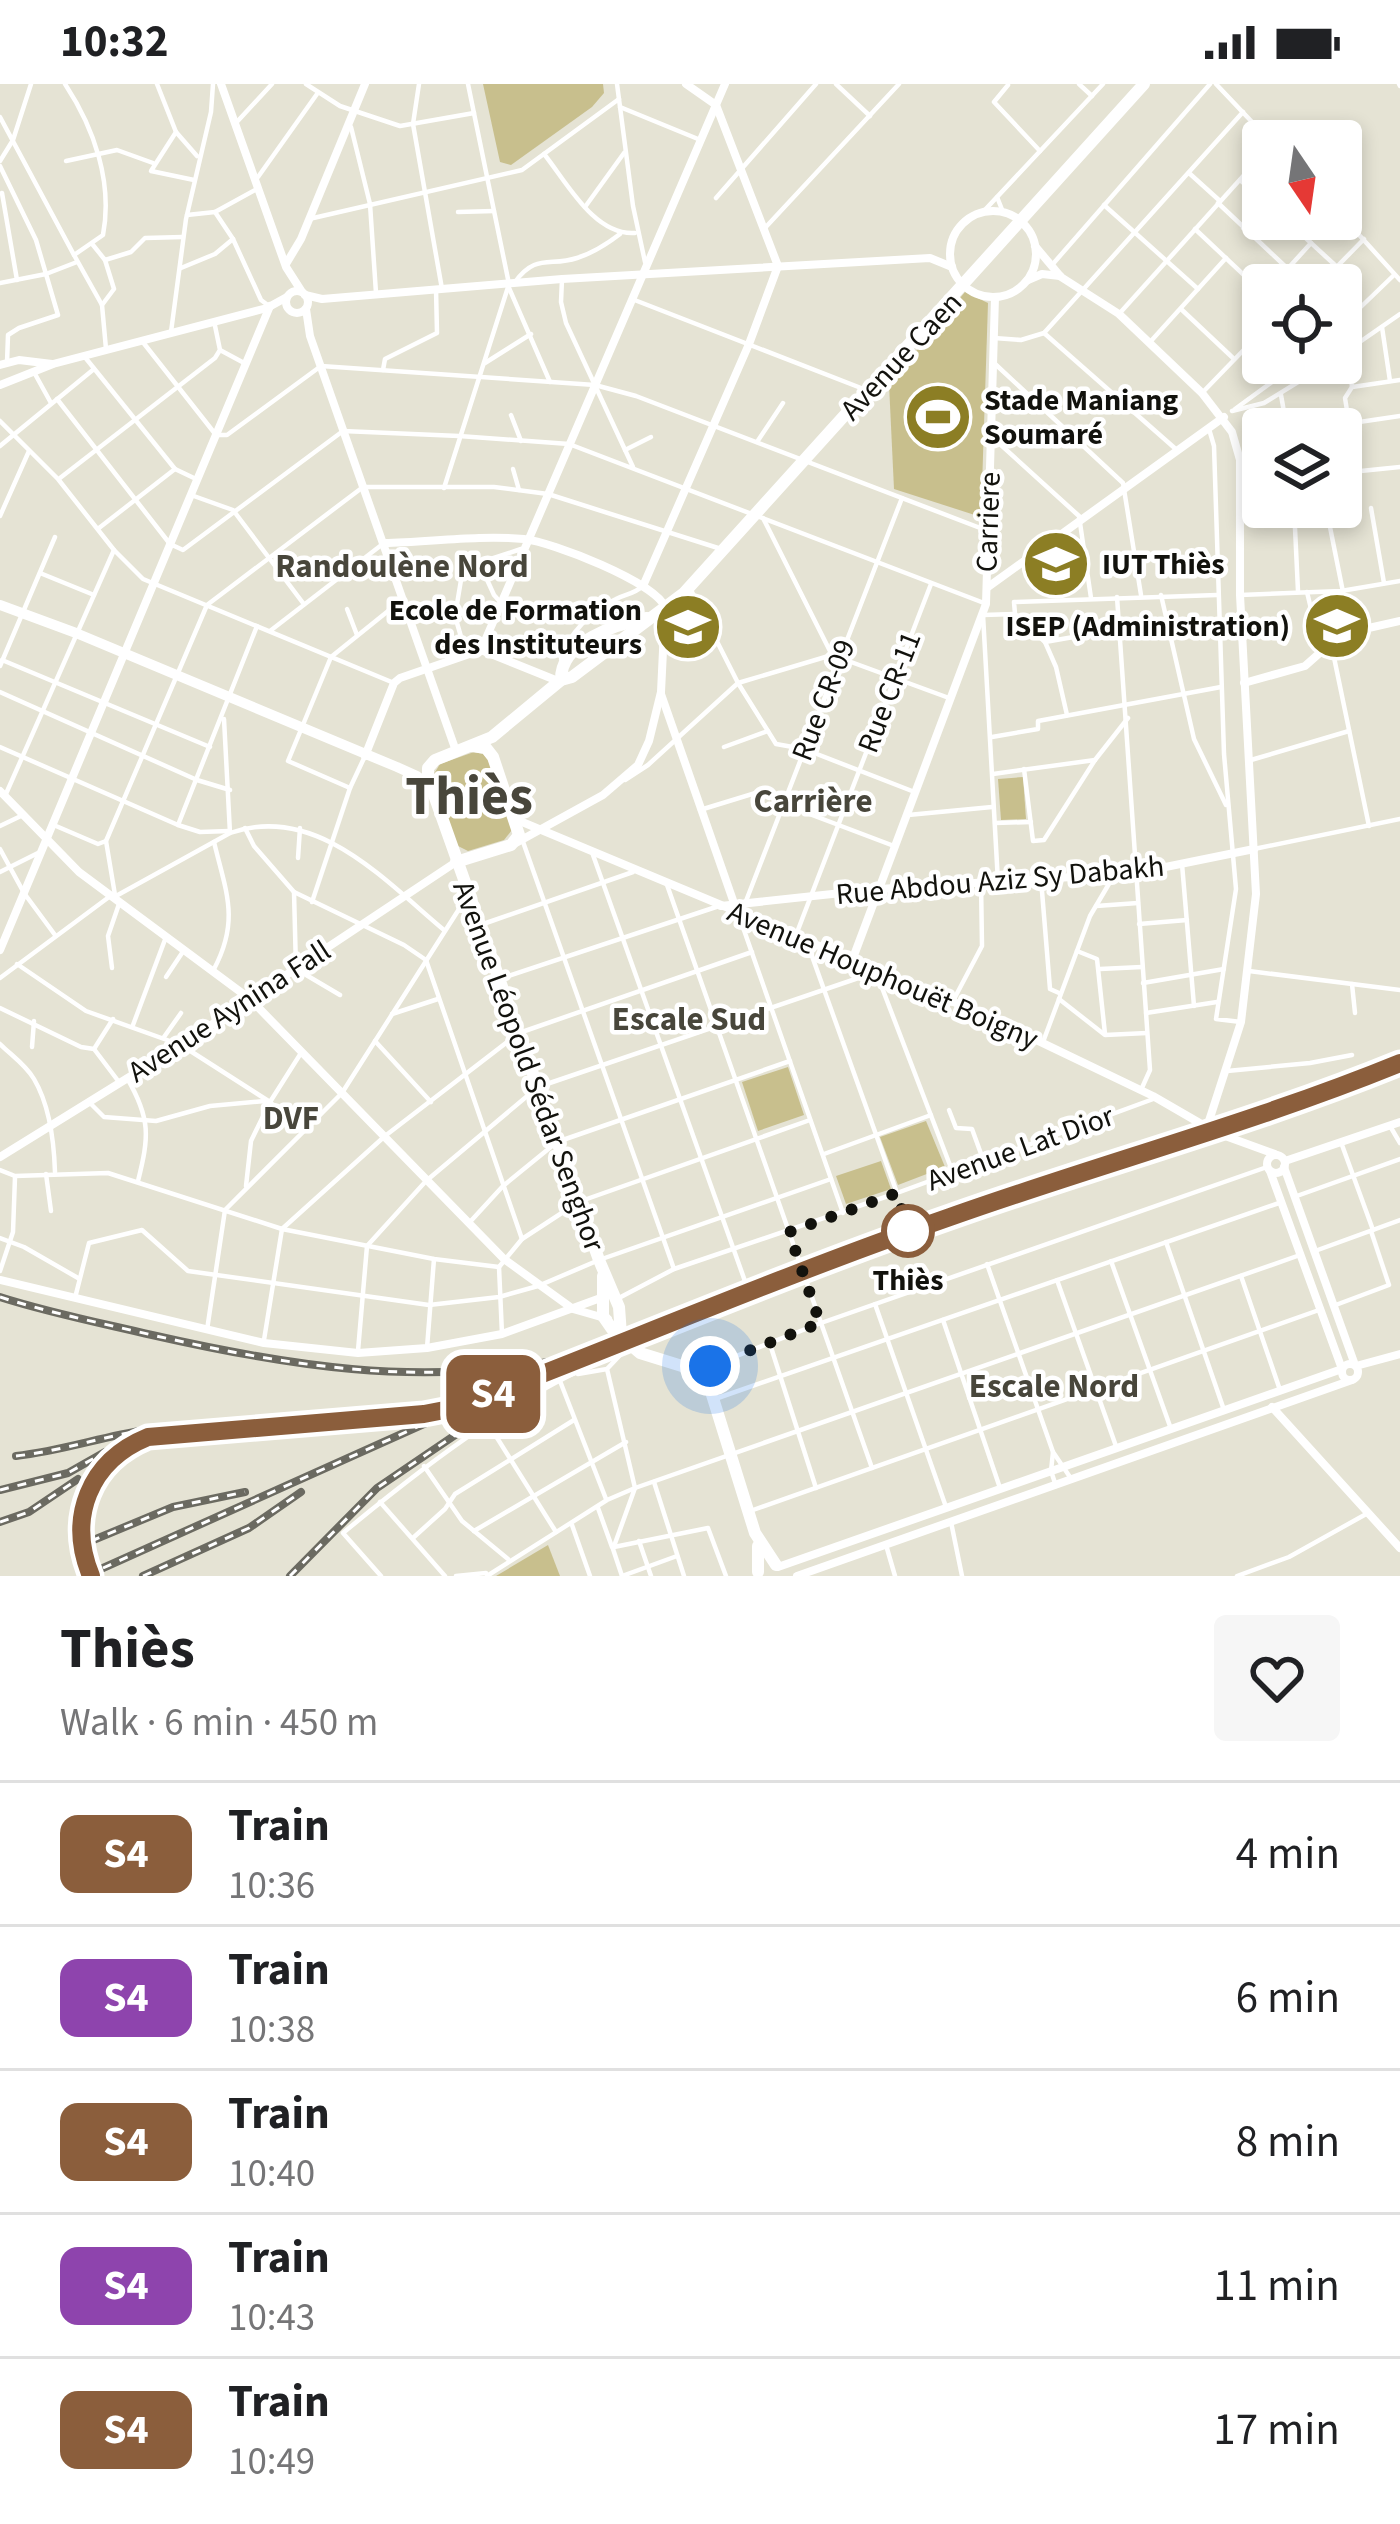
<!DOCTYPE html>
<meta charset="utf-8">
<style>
body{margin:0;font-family:"Source Sans 3",sans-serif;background:#f6f6f6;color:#202124;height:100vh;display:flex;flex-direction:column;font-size:45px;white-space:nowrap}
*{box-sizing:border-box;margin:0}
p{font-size:39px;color:#757577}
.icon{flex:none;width:66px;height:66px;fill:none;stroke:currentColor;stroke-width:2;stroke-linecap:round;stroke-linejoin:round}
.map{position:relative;height:1492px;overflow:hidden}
.side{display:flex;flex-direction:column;background:#fff;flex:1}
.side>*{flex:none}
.badge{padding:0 24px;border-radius:18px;font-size:42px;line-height:78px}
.needle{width:78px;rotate:167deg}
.buttons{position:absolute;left:1242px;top:36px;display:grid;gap:24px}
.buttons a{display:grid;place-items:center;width:120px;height:120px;border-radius:12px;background:#fff;box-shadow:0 6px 18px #0003;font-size:60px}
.you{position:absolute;width:60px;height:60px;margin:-30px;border:9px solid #fff;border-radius:50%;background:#1a73e8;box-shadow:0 0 0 18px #1a73e833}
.map>.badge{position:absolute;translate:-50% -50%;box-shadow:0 0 0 6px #fff}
.round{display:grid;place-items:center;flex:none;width:126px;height:126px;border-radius:12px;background:#f6f6f6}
.head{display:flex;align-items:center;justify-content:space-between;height:204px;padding:0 60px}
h1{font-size:57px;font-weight:700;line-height:90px}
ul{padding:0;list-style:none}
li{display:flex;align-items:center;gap:36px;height:144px;padding:0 60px;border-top:3px solid #e0e0e0}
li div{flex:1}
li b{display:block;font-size:45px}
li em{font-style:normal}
li .badge{min-width:132px;font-weight:700;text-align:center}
.status{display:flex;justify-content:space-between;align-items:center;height:84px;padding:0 60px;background:#fff;direction:ltr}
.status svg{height:33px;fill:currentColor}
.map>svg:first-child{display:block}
.green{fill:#c8bf8d}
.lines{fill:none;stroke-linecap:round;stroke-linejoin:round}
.minor{stroke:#fff;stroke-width:4.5}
.tertiary{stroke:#fff;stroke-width:8}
.secondary{stroke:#fff;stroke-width:8}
.primary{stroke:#fff;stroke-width:10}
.trunk{stroke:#fff;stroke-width:12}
.rail-casing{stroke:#6b6a61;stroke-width:8}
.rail{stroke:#fff;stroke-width:3;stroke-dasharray:9;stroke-linecap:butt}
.line-casing{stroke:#fff;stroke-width:27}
.line{stroke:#8b5e3c;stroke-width:18}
.walk{stroke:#12120d;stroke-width:12;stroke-dasharray:0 21.6}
.stop-dot{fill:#fff;stroke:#8b5e3c;stroke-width:6}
.labels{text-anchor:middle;stroke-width:9;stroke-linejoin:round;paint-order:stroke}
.street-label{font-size:30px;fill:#12120d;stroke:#fff}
.poi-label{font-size:30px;font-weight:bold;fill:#12120d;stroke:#fff;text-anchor:start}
.stop-label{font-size:30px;font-weight:bold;fill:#12120d;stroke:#fff}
.neighbourhood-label{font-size:33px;font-weight:bold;fill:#48463b;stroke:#fff}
.town-label{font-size:54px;font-weight:bold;fill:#48463b;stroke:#fff}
</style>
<div class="status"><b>10:32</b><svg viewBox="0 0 49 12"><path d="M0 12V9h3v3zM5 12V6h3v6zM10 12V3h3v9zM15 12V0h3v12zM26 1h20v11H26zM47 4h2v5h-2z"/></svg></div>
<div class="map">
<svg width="1400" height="1492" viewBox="0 0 1400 1492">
<rect width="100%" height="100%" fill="#e5e3d4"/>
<g class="green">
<path d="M483,0H603L604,9L592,23L511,81L500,78Z"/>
<path d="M965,208L988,219L981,433L894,405L889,300Z"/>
<path d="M474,668L483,670L489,677L512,746L504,756L468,767L456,761L432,693L440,680Z"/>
<path d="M1023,693L1026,735L1001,736L998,695Z"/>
<path d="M788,983L804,1031L758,1047L742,998Z"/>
<path d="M926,1037L945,1083L898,1101L880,1053Z"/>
<path d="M881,1077L891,1105L846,1120L836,1092Z"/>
<path d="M548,1461L560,1492H496Z"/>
</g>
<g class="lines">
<g class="minor">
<path d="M157,0L176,48L197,72"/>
<path d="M306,0L340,22L400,42L474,29"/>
<path d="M419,0L413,40L442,205"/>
<path d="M617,0L633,122L645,178"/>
<path d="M836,0L870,32"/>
<path d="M1079,0L1092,12"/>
<path d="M1216,0L1270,57"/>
<path d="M1399,0L1400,2"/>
<path d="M1008,1L994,18L1040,67"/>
<path d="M620,23L698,55"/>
<path d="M0,33L74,171L103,151C113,98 94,44 65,0"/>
<path d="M235,40L272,0"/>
<path d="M351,43L370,120L376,209"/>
<path d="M176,48L151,87L194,96"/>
<path d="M544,70C566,97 594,152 635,149"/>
<path d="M0,77L13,56L31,0"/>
<path d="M66,77L117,66L153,79"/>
<path d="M0,82L36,156L58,231L19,244L8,251L7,279"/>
<path d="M1189,89L1220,117"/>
<path d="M258,93L317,10"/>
<path d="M1240,96L1263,116"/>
<path d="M2,109L17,196"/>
<path d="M997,113L1003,128"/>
<path d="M716,114L816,0"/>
<path d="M1218,119L1288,185"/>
<path d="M1104,121L1198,205"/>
<path d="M585,123L624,69"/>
<path d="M215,128L257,105"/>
<path d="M458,128L494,127"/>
<path d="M982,129L1103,0"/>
<path d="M187,131L215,128L233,155L261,216L269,222"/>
<path d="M1341,131L1400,196"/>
<path d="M309,135L522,86L619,15"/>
<path d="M1285,135L1336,182"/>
<path d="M1243,144L1263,121"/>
<path d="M764,145L899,0"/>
<path d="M1195,145L1263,209"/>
<path d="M93,161L105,176L114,205L102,221"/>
<path d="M74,171L102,221L106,265"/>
<path d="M105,176L131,168L145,154L183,153"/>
<path d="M1052,181L1210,0"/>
<path d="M181,184L215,170L233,155"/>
<path d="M562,195L561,218L566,239L633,383"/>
<path d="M515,198C536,169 550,183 577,174C593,169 607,160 620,150"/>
<path d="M0,199L46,190L77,178"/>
<path d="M1273,201L1311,159"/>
<path d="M1319,201L1364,155"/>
<path d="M509,204L550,298"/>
<path d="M632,215L861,304"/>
<path d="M1181,225L1233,274"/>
<path d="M1119,230L1263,70"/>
<path d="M1341,242L1393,192"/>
<path d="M1382,243L1390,297"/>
<path d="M171,248L186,135L211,28L213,0"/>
<path d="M1044,249L1178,367"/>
<path d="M994,254L1021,256L1044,249L1243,28"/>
<path d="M142,257L216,351H227L321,282L595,301L636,312L988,447"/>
<path d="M1151,257L1226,174"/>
<path d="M220,266L246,280"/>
<path d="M1347,267L1352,303L1345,314L1349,339"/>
<path d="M1341,271L1400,230"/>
<path d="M84,272L175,385L196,395"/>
<path d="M993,278L1123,399L1141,511"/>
<path d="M485,279L531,250"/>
<path d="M383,286L385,275L437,249L436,205"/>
<path d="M35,290L51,319"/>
<path d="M1352,303L1400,296"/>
<path d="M1202,309L1263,246"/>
<path d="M1281,311L1287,345"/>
<path d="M57,315L170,460L183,466L343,347L459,352L569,360L984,519"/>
<path d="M1235,325L1298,279"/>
<path d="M1232,327L1264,319L1329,279"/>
<path d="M511,331L521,357"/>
<path d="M0,337L58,395L114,466L143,495L394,599"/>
<path d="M1209,345L1214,362L1224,670L1236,805L1216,935L1241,938"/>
<path d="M1312,345L1400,332"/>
<path d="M991,352L1079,432L1091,514"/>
<path d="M757,358L783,319"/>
<path d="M0,362L94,285"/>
<path d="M625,366L651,353"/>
<path d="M1242,375L1263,363"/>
<path d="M513,385L519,406"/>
<path d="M1341,389L1400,383"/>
<path d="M1239,391H1263"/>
<path d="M60,394L215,274L220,266L214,237"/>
<path d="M444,404L509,200L468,0"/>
<path d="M191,411L233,426L303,519"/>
<path d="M1294,423L1298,507"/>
<path d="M1326,423L1351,548"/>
<path d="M1371,424L1384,499"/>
<path d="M0,432L29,367"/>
<path d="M763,434L832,571"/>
<path d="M99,444L175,385"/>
<path d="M479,478L494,511L502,520"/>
<path d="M40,489L94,511"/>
<path d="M692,508L738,599L776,660L804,665L912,707"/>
<path d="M1307,508L1321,567"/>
<path d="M1161,511L1194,655L1226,721"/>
<path d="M1240,511L1341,507L1400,497"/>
<path d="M1117,513L1150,986L1141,1006"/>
<path d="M347,525L357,551"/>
<path d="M1119,545L1045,558L1015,530L1014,518L1217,511"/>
<path d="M270,547L384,459"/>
<path d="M1045,558L1056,583L1067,631"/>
<path d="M1331,559L1369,742"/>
<path d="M466,570L455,532L463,484L521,465"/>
<path d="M561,575C568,550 592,526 616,515C626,510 634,510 643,502"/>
<path d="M2,576L210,663"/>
<path d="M0,582L55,453"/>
<path d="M0,608L197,696L230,706"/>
<path d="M224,635L230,749"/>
<path d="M992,653L1038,645V637L1221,603"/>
<path d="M0,663L178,741L200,748L229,747"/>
<path d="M724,663L768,647"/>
<path d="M1251,676L1349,647"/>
<path d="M1024,685L1033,757L1044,756L1095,676L1128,634"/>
<path d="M993,690L1095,676"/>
<path d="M625,696L648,681L738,599L832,571L949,614"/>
<path d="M350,704L288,677L331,573L403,515"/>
<path d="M5,712L114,466"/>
<path d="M700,726L765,706L783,720L894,762"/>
<path d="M908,731L992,723"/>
<path d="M995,739L1031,738"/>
<path d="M178,741L257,542"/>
<path d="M0,742L23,731"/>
<path d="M56,742L98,760L106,757"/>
<path d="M245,744L254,762L294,808L296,885L340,911"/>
<path d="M522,755L674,1185"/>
<path d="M214,758C226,808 240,836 214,885"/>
<path d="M0,765L24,809L55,851"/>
<path d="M1254,765L1400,735"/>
<path d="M593,771L746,1200"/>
<path d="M298,774L300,744"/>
<path d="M1182,780L1194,922"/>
<path d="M0,788L38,769"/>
<path d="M1041,795L1050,905L1059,909"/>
<path d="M666,798L872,1384"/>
<path d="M998,798L983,531L1015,530"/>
<path d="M294,808L404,861L426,876L522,1155"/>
<path d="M115,811L106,757L207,521L363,403H494L548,410L718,464"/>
<path d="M116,812L230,749C316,719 384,796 444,846"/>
<path d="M746,817L902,414"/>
<path d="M312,818L350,704L365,672"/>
<path d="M1096,822L1138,819"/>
<path d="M738,829L843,1129"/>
<path d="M486,839L633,788"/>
<path d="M1139,840L1187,836"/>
<path d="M796,851L931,500"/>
<path d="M808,861L897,1109"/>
<path d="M1077,867L1097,875L1105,950"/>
<path d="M17,880L86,927L181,961L270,1018L301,969"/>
<path d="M112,884L108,852L119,820"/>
<path d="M1100,885L1142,883"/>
<path d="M1249,887L1400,906"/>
<path d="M876,888L953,1089"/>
<path d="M166,893L184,866"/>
<path d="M0,894L109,813"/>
<path d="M502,894L719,822"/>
<path d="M1143,899L1224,885"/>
<path d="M1352,900L1355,929"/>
<path d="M1059,915L1105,951L1147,949"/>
<path d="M953,917L982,862L981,798"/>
<path d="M0,924L81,963L94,965L119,998"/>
<path d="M1146,929L1217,918"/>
<path d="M392,930L438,915"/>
<path d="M133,941L166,853"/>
<path d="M164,953L181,929"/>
<path d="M375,957L431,1018"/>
<path d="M1043,958L1090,832L1113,793"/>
<path d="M0,960C11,971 26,981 34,995C50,1022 54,1057 55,1088"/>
<path d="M32,963L34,937"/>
<path d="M94,965L113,935"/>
<path d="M1227,987L1310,979L1352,971"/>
<path d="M127,994C151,1035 149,1053 138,1097"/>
<path d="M88,1017L104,1033L156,1037L210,1022L265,1017"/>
<path d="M949,1026L956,1044L972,1045L984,1078"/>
<path d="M1390,1042L1400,1059"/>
<path d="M1342,1061L1373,1146"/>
<path d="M824,1070L931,1031"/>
<path d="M0,1086L15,1092L108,1089L282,1145L434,1175L499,1183L522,1155L574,1121"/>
<path d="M46,1090L51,1127"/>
<path d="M246,1102L251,1057L270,1018L301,1048"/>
<path d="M1294,1113L1400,1075"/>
<path d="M584,1116L810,1036"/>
<path d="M469,1139L503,1102L557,1058L790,977"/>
<path d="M0,1154L24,1163L78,1194"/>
<path d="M1166,1158L1224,1326"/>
<path d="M1315,1167L1400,1136"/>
<path d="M1111,1177L1171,1345"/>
<path d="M987,1180L1053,1368L1072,1396"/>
<path d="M499,1183L502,1250"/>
<path d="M0,1187L13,1148L15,1093"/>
<path d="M1241,1192L1280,1306"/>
<path d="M1057,1196L1117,1365"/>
<path d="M75,1214L89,1159L142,1146L188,1187L429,1221L499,1213L538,1202L599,1176L831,1095"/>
<path d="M617,1215L674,1185L897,1109L1156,1014"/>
<path d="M875,1220L946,1423"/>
<path d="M1333,1222L1389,1201L1371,1147"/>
<path d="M943,1236L1000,1404"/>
<path d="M207,1246L225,1126L342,1009L468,811"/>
<path d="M264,1256L282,1145L385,1052L519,949L752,868"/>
<path d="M769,1257L816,1404"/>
<path d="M427,1264L434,1175"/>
<path d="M358,1267L367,1162L426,1097L538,1003L876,888"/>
<path d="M703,1285L821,1239L1267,1083"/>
<path d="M578,1290L607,1285"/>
<path d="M560,1297L606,1415"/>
<path d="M715,1315L1282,1118"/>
<path d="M489,1341L556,1448"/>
<path d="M1053,1368L1051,1387L1056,1402"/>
<path d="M424,1382L462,1437L508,1475"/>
<path d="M654,1398L684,1492"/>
<path d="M380,1418L445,1492"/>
<path d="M598,1424L612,1463"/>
<path d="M753,1426L1319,1226"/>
<path d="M951,1438L962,1492"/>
<path d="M572,1441L590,1492"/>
<path d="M474,1447L626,1358"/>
<path d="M414,1453L445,1425L455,1410L574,1336"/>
<path d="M639,1457L651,1492"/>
<path d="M886,1461L895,1492"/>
<path d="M614,1463L708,1444L726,1492"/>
<path d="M381,1492L343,1449C430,1377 526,1303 633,1264"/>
<path d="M456,1492L486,1489"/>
<path d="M487,1492L607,1416L635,1404L1300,1171"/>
<path d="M622,1492L613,1465L635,1404L607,1285L623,1268"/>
<path d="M622,1492L677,1472"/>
<path d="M1237,1492L1289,1473L1368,1429"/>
</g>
<g class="tertiary">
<path d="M286,180L301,155L365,0"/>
<path d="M384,459C430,458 479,451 524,455C552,458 655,498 665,523"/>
<path d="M643,502L749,260L778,182L716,21L686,0"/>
<path d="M988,503L1224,333"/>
<path d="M481,566L725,0"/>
<path d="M1244,599L1305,582L1331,559L1351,548L1400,537"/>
<path d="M661,610L735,822"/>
<path d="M365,672L394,599L400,594L481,566L558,597"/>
<path d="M0,707L79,788L250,915L504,1175L573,1225L608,1235"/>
<path d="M721,822L879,805L1136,789L1254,765"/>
<path d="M0,866L270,222"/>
<path d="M853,874L986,520L995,213"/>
<path d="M1285,1077L1400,1038"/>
<path d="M0,1196L264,1259L358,1269L427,1264L502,1250L606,1212"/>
<path d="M1356,1282L1400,1270"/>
</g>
<g class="secondary">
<path d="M221,0L286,183L302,208"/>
<circle cx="993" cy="170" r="43"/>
<path d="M1035,162L1061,193L1119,230L1202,309L1232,348L1240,376V511L1256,810L1241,938L1207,1043"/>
<path d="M1028,196L1042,190L1060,192"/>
<circle cx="297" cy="218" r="11"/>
<path d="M305,211L322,215L562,195L930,174L952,183"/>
<path d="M306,225L310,252L456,667"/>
<path d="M0,281L19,276L52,280"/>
<path d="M0,301L53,280L267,224L287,213"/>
<path d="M515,735L980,929L1153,1012L1217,1049L1275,1070"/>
<path d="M514,760L603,711L638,681L649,657L661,608L665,525"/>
<circle cx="1276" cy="1080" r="9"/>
<path d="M0,1073L181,961L456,778"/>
<path d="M1284,1083L1355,1281"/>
<circle cx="1350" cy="1288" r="8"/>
<path d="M1272,1323L1400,1464"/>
<path d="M778,1483L1342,1285L1270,1087"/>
<path d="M797,1492L1352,1296"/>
</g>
<path class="primary" d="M0,521L76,549L397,683L417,692L432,709"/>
<g class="trunk">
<path d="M561,596C560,558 616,540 647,534"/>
<path d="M456,778L511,761L519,751L493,673L486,664L472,662"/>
<path d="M603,1192V1232L612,1245L640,1269L698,1287L708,1298L755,1449L776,1481"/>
<path d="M621,1251L619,1223L599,1176L428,694V684L435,676L492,653L561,596L572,593L684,509L1144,0"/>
<path d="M758,1462V1488"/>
</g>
<g class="rail-casing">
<g id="rail">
<path d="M0,1213C50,1229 101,1239 152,1251C289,1282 414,1302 554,1277"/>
<path d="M16,1372C61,1367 101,1353 145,1346"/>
<path d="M0,1406L68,1389L105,1368"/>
<path d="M0,1438L29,1428L78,1395"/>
<path d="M91,1457L173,1423L245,1408"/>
<path d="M103,1484L435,1335"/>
<path d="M91,1492C70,1439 85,1376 143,1355C165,1347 193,1348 216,1345C307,1334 402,1344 489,1311"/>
<path d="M143,1492L249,1444L301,1408"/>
<path d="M290,1492L377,1404L551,1286L803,1189L1255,1038L1400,983"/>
</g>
</g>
<use href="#rail" class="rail"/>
</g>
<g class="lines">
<g class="line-casing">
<path id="line" d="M91,1492C67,1434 89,1377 148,1353L424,1330L455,1324C620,1261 783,1191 950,1133C1099,1080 1253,1039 1400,979"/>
</g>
<use href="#line" class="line"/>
<path class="walk" d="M710,1282L820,1239L789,1148L897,1109L908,1147"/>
</g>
<defs>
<g id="stadium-disc" transform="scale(3.45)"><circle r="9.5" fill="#8c7e24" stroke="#fff"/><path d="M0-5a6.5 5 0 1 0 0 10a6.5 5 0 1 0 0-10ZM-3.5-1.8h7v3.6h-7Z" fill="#fff"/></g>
<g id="university-disc" transform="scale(3.45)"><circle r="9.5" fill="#8c7e24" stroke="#fff"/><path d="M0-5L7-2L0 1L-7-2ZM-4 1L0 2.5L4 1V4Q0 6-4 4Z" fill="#fff"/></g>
</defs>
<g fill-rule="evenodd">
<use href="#stadium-disc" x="938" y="333"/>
<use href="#university-disc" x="1056" y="480"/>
<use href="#university-disc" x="1337" y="542"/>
<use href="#university-disc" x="688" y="543"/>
</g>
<circle class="stop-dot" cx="908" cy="1147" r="24"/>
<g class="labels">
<g class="street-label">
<text transform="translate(901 272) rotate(-47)" y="10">Avenue Caen</text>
<text transform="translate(988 438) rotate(-88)" y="10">Carriere</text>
<text transform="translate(889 608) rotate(-69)" y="10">Rue CR-11</text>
<text transform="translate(823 616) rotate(-69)" y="10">Rue CR-09</text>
<text transform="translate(1000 796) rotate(-5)" y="10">Rue Abdou Aziz Sy Dabakh</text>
<text transform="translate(883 891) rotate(23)" y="10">Avenue Houphouët Boigny</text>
<text transform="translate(229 927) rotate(-33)" y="10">Avenue Aynina Fall</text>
<text transform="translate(529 982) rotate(70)" y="10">Avenue Léopold Sédar Senghor</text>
<text transform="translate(1020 1064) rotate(-20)" y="10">Avenue Lat Dior</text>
</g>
<g class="poi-label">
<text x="984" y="326">Stade Maniang<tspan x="984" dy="34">Soumaré</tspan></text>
<text x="1102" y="490">IUT Thiès</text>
<text x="642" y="536" text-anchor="end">Ecole de Formation<tspan x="642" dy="34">des Instituteurs</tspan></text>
<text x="1290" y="552" text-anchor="end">ISEP (Administration)</text>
</g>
<g class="stop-label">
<text x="908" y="1206">Thiès</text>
</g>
<g class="neighbourhood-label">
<text x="402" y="493">Randoulène Nord</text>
<text x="813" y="728">Carrière</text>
<text x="689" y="946">Escale Sud</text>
<text x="291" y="1045">DVF</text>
<text x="1054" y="1313">Escale Nord</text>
</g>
<g class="town-label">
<text x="469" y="730">Thiès</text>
</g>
</g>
</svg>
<div class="buttons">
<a><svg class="needle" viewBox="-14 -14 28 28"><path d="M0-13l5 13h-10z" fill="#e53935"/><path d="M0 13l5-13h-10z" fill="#757577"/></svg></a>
<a><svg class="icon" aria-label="locate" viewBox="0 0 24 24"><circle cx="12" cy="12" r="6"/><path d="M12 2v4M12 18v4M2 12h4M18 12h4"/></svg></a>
<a><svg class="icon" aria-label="layers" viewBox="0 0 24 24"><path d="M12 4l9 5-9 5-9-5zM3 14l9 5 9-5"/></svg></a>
</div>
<div class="you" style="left:710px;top:1282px"></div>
<b class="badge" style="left:493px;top:1310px;background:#8b5e3c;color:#fff">S4</b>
</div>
<section class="side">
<div class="head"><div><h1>Thiès</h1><p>Walk · 6 min · 450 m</p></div><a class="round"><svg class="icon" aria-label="heart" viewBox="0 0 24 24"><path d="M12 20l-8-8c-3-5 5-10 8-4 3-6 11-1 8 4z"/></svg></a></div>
<ul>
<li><span class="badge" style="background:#8b5e3c;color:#fff">S4</span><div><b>Train</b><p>10:36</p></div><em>4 min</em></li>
<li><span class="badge" style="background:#8e44ad;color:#fff">S4</span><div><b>Train</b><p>10:38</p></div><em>6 min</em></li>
<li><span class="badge" style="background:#8b5e3c;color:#fff">S4</span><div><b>Train</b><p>10:40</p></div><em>8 min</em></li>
<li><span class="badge" style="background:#8e44ad;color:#fff">S4</span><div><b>Train</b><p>10:43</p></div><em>11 min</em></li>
<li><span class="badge" style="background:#8b5e3c;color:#fff">S4</span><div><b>Train</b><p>10:49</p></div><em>17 min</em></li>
</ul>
</section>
